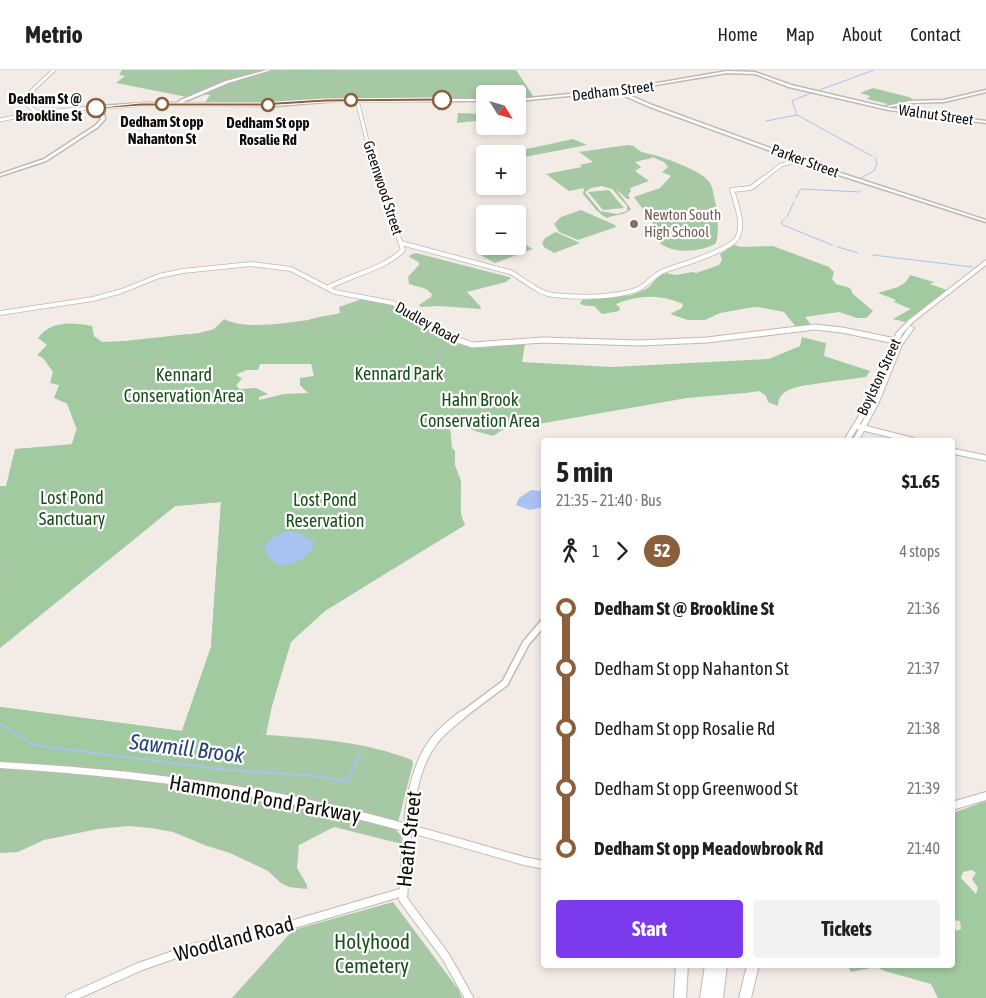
<!DOCTYPE html>
<meta charset="utf-8">
<style>
body{margin:0;font-family:"Asap Condensed",sans-serif;background:#f2f2f2;color:#202124;height:100vh;display:flex;flex-direction:column;font-size:19px;white-space:nowrap}
*{box-sizing:border-box;margin:0}
p{font-size:16px;color:#757577}
.icon{flex:none;width:28px;height:28px;fill:none;stroke:currentColor;stroke-width:2;stroke-linecap:round;stroke-linejoin:round}
.map{position:relative;flex:1;overflow:hidden}
.sheet{position:absolute;left:541px;top:368px;width:414px;height:530px;display:flex;flex-direction:column;background:#fff;border-radius:5px;box-shadow:0 2px 8px #0003}
.sheet>*{flex:none}
.badge{padding:0 10px;border-radius:16px;font-size:18px;line-height:32px}
.needle{width:32px;rotate:127deg}
.controls{position:absolute;left:476px;top:15px;display:grid;gap:10px}
.controls a{display:grid;place-items:center;width:50px;height:50px;border-radius:5px;background:#fff;box-shadow:0 2px 8px #0003;font-size:25px}
.map>.badge{position:absolute;translate:-50% -50%;box-shadow:0 0 0 2px #fff}
.legs{display:flex;align-items:center;gap:8px;height:55px;padding:0 15px;font-size:16px}
.legs p{margin-inline-start:auto}
.headline{display:flex;align-items:center;justify-content:space-between;height:85px;padding:0 15px}
h1{font-size:28px;font-weight:700;line-height:38px}
.primary-button{display:flex;gap:10px;margin-top:auto;padding:10px 15px}
.primary-button a{flex:1;height:58px;border-radius:5px;background:#7c3aed;color:#fff;font-size:20px;font-weight:700;line-height:58px;text-align:center}
.primary-button a+a{background:#f2f2f2;color:#202124}
ul{padding:0 15px;list-style:none}
li{display:flex;align-items:center;gap:18px;height:60px;font-size:19px}
li i{display:grid;place-items:center;width:8px;height:100%;margin:0 6px;background:currentColor}
li i::after{content:'';width:12px;height:12px;margin:-6px;border:4px solid;border-radius:50%;background:#fff}
li p{margin-inline-start:auto}
li:first-child i{background:linear-gradient(#0000 50%,currentColor 0)}
li:last-child i{background:linear-gradient(currentColor 50%,#0000 0)}
header{display:flex;align-items:center;gap:30px;box-sizing:border-box;height:70px;padding:0 25px;background:#fff;border-bottom:1px solid #e0e0e0}
header strong{font-size:24px}
nav{display:flex;gap:28px;margin-inline-start:auto;font-size:18px}
.map>svg:first-child{display:block}
.green{fill:#a7c8a5;fill-rule:evenodd}
.forest{fill:#a2caa0;fill-rule:evenodd}
.water{fill:#aac2f1}
.lines{fill:none;stroke-linecap:round;stroke-linejoin:round}
.stream-far1{stroke:#aac2f1;stroke-width:1}
.stream{stroke:#aac2f1;stroke-width:2}
.tertiary-far4-casing{stroke:#c0b8b3;stroke-width:4.5}
.tertiary-far3-casing{stroke:#c0b8b3;stroke-width:5.5}
.tertiary-far2-casing{stroke:#c0b8b3;stroke-width:7}
.tertiary-far1-casing{stroke:#c0b8b3;stroke-width:9}
.tertiary-casing{stroke:#c0b8b3;stroke-width:10}
.secondary-casing{stroke:#c0b8b3;stroke-width:3}
.primary-casing{stroke:#c0b8b3;stroke-width:2}
.trunk-casing{stroke:#c0b8b3;stroke-width:2}
.tertiary-far4{stroke:#fff;stroke-width:3}
.tertiary-far3{stroke:#fff;stroke-width:4}
.tertiary-far2{stroke:#fff;stroke-width:5}
.tertiary-far1{stroke:#fff;stroke-width:6}
.tertiary{stroke:#fff;stroke-width:8}
.secondary{fill:#fff;fill-rule:evenodd}
.primary{fill:#fff;fill-rule:evenodd}
.trunk{fill:#fff;fill-rule:evenodd}
.line-1{fill:#8b5e3c;stroke:#fff}
.stop-1-dot{fill:#fff;stroke:#8b5e3c;stroke-width:2.5}
.education-dot{fill:#8d6e63;stroke:#fff;stroke-width:2}
.labels{text-anchor:middle;stroke-width:4.5;stroke-linejoin:round;paint-order:stroke}
.far-street-label{font-size:15px;fill:#100e0c;stroke:#fff}
.far-stop-label{font-size:15px;font-weight:bold;fill:#100e0c;stroke:#fff}
.far-education-label{font-size:15px;fill:#785e54;stroke:#fff;text-anchor:start}
.park-label{font-size:18px;fill:#184f19;stroke:#fff}
.near-street-label{font-size:21px;fill:#100e0c;stroke:#fff}
.near-park-label{font-size:21px;fill:#184f19;stroke:#fff}
.near-water-label{font-size:22px;font-style:italic;fill:#26417a;stroke:#fff}
</style>
<header>
<strong>Metrio</strong>
<nav><a>Home</a><a>Map</a><a>About</a><a>Contact</a></nav>
</header>
<div class="map">
<svg width="986" height="928" viewBox="0 0 986 928">
<rect width="100%" height="100%" fill="#f3ebe6"/>
<g class="green">
<path d="M122,0H266L187,27L116,13L125,6L119,5Z"/>
<path d="M272,0H516L535,29L518,30V24H485V29L326,30L270,34H204L210,25L202,24L230,12Z"/>
<path d="M873,18L909,27L915,31L892,35L867,29L870,26L860,23Z"/>
<path d="M458,43L485,44V50L457,53Z"/>
<path d="M573,69L587,75L524,87L513,82Z"/>
<path d="M628,75L634,76C640,83 646,83 654,85C668,89 703,101 710,113C713,118 714,128 716,135C718,143 719,165 716,173C703,182 672,185 659,172C657,168 653,162 651,158L653,153L634,127L660,118L671,106L662,102L668,97L664,92L652,87V88L635,92L641,97L635,101L649,111L630,118L631,121L628,125L630,129H627L616,119L631,139C625,146 615,144 607,148L600,144L601,143L598,142L583,124L584,118L569,121L546,104L582,97L580,95L593,92L579,82ZM602,116L612,119L627,136V141L617,144L600,141L585,122L591,118Z"/>
<path d="M609,120L624,138L603,140L588,122Z"/>
<path d="M581,140L615,155L616,157L578,170L559,162L554,154L561,147Z"/>
<path d="M556,162L580,173L554,183L544,177L542,173L545,168Z"/>
<path d="M518,171L533,179L495,193L475,182L493,176H518Z"/>
<path d="M416,183L509,207L511,208L506,212L467,222L481,237L480,239L439,236L421,237L419,235L431,227L432,224L426,219L409,214L408,207L419,195V192L409,187L410,185Z"/>
<path d="M362,229C374,231 390,232 400,239C420,254 443,272 469,276L466,278L495,289V276L519,274L499,352L504,359L493,366L475,361L464,356L457,359L451,358L450,354L452,378L455,381V395L461,411V445L465,455L317,544L299,559L282,586L266,665C314,668 367,672 412,690L413,694L396,760L401,765L402,774L334,757L299,775L297,798L307,815V819L289,817L281,813L268,801L230,783L207,776L173,762L151,758L129,756L98,759L44,770L18,782L0,783V637L182,661L211,577L221,432L175,436L0,578V479L16,379L73,374L77,360L47,281L199,263L214,259L224,249C244,260 285,253 308,250C319,246 329,246 340,243L339,237ZM308,278L317,322L241,361L233,297Z"/>
<path d="M830,311C814,316 778,313 778,336L768,332L766,326L758,320Z"/>
<path d="M393,832L458,919L462,928H232L293,860Z"/>
</g>
<g class="forest">
<path d="M194,0H232L201,13L174,12L167,4Z"/>
<path d="M292,0H310L308,2L309,3H332L354,9L304,11L293,4Z"/>
<path d="M281,13L280,17L285,19L327,20L278,27L267,26L252,19V17L257,14Z"/>
<path d="M734,175L741,177L773,176L829,197L834,202L832,209L836,214L850,218L853,224L873,241L866,248H857L839,242L805,247L812,256L796,257L784,242L758,237L748,238L720,243L705,250H688L670,244L682,238L683,234C660,224 639,225 616,234L620,238L619,241L602,244L594,236H587L580,234L582,230L632,225L648,218L659,206L666,203L675,205L693,202L696,203L719,195L722,190L720,184Z"/>
<path d="M910,205L934,212L930,214L947,220L905,252L893,249L911,239L894,232L896,230L878,223C890,219 905,218 910,205Z"/>
<path d="M401,241L408,247L421,267L409,274L431,292L457,276L477,278L525,274L522,292L612,297L769,289L800,276L802,267L826,273L824,286L870,301L866,307L745,323L687,328L533,355L509,353L447,356L463,456L325,541L291,572L267,653L233,710L143,698L0,690V637L182,661L211,577L221,432L175,436L0,578V516L15,494L0,485V416H6L15,379L71,376L78,355L68,334L54,328L59,315L50,313L53,302L43,288L37,285L47,275L38,268C50,251 73,252 92,256L94,266L102,272L125,271L189,264L178,271L159,279L121,287L95,289L60,287L58,290C64,309 81,349 108,341C116,339 124,332 132,329C143,324 154,322 165,318L172,290L167,283L170,279L201,273L225,262L234,260L283,263L299,260L321,265H332L360,253L387,252L391,250L393,243ZM260,294H311L317,302L313,306L300,308V315L308,323L284,324L259,330V327L268,324L256,318L240,319L236,316L242,308L237,306V304L247,300H258Z"/>
<path d="M986,731V928H938L931,914L885,901L876,897L851,902L848,896L853,895H952L953,857L957,861L961,859L960,851L953,850V743ZM972,800L976,803L972,809L978,818L976,824L961,808L963,802Z"/>
</g>
<g class="water">
<path d="M531,420L544,421V437L530,440L516,435L519,428Z"/>
<path d="M289,461L296,462L315,472C309,488 296,495 278,495L268,487L264,476L275,466Z"/>
</g>
<g class="lines">
<g class="stream-far1">
<path d="M234,3L237,0"/>
<path d="M817,21L874,0"/>
<path d="M813,22L792,31L797,45L872,86"/>
<path d="M766,51L797,45"/>
<path d="M859,109L874,101L877,93L875,88"/>
<path d="M796,128L800,120L803,119L859,122L861,120"/>
<path d="M787,147L794,132"/>
<path d="M785,149L781,152L783,155L832,175"/>
<path d="M838,177L858,183"/>
<path d="M873,185L972,197"/>
</g>
<path class="stream" d="M0,654L33,674L48,677L227,700L316,706L344,711L348,710L360,684"/>
<g class="tertiary-far4-casing">
<g id="tertiary-far4">
<path d="M357,30L373,95L379,110"/>
<path d="M38,43L26,34L23,29L54,0"/>
<path d="M0,50L34,43L101,37"/>
<path d="M762,110L781,95L799,90"/>
</g>
</g>
<g class="tertiary-far3-casing">
<g id="tertiary-far3">
<path d="M401,173L510,202C524,209 537,223 553,225C580,228 607,228 633,221C644,218 649,210 658,204C662,201 667,200 672,198C685,194 731,179 737,168C745,156 736,133 732,120L751,118L764,108"/>
<path d="M327,218C351,205 384,199 403,180L378,108"/>
<path d="M0,243L93,229L122,221L159,206L183,201L251,194L291,199L335,222L393,233L417,248"/>
</g>
</g>
<g class="tertiary-far2-casing">
<g id="tertiary-far2">
<path d="M415,247L448,267L473,275L543,270L639,273L707,270L815,257L842,260L895,271"/>
<path d="M856,356L911,370"/>
<path d="M952,381L986,388"/>
</g>
</g>
<g class="tertiary-far1-casing">
<path id="tertiary-far1" d="M461,646L505,613L526,573L544,552"/>
</g>
<g class="tertiary-casing">
<g id="tertiary">
<path d="M462,645C452,653 442,660 434,671C404,709 407,782 403,829L446,887L469,928"/>
<path d="M70,928L139,897L193,878L294,854L403,822"/>
</g>
</g>
<g class="secondary-casing">
<g id="secondary">
<path d="M267,0H271L228,13L181,33L275,34L338,29H485V31H338L275,36L145,35L103,38L105,49L98,57L46,91L0,106V104L44,89L96,55L101,49L100,36L145,33H177L181,30L226,11Z"/>
<path d="M727,1L755,2L791,15L889,38L986,51V53L889,40L789,17L755,4L727,3L620,21L652,35L825,98L986,150V152L823,100L650,37L618,23V21L518,31V29L623,19Z"/>
<path d="M986,20V22L944,32L910,33L889,37L887,36L910,31L944,30Z"/>
</g>
</g>
<g class="primary-casing">
<g id="primary">
<path d="M0,692C91,697 181,706 271,722C357,738 440,763 524,787L544,791V799L524,795C440,771 357,746 271,730C181,713 91,704 0,698Z"/>
<path d="M986,722V730L952,740V732Z"/>
</g>
</g>
<g class="trunk-casing">
<g id="trunk">
<path d="M986,190V195L913,252L902,264L898,273L909,257L911,256L914,258L902,275L879,332L859,370H853L873,332L889,292L866,344L850,370H844L860,344L897,262L909,250Z"/>
<path d="M676,895H688L686,928H674Z"/>
<path d="M705,895H727L723,928H700Z"/>
<path d="M747,895H759L751,928H739Z"/>
</g>
</g>
<use href="#tertiary-far4" class="tertiary-far4"/>
<use href="#tertiary-far3" class="tertiary-far3"/>
<use href="#tertiary-far2" class="tertiary-far2"/>
<use href="#tertiary-far1" class="tertiary-far1"/>
<use href="#tertiary" class="tertiary"/>
<use href="#secondary" class="secondary"/>
<use href="#primary" class="primary"/>
<use href="#trunk" class="trunk"/>
</g>
<path class="line-1" d="M442,28L444,31L325,32L262,36H140L96,39L94,38L140,33H262L325,29Z"/>
<g class="stop-1-dot">
<circle cx="351" cy="30" r="6"/>
<circle cx="442" cy="30" r="9"/>
<circle cx="162" cy="34" r="6"/>
<circle cx="268" cy="35" r="6"/>
<circle cx="96" cy="38" r="9"/>
</g>
<circle class="education-dot" cx="634" cy="154" r="5"/>
<g class="labels">
<g class="far-street-label">
<text transform="translate(613 21) rotate(-7)" y="5">Dedham Street</text>
<text transform="translate(936 45) rotate(8)" y="5">Walnut Street</text>
<text transform="translate(805 91) rotate(20)" y="5">Parker Street</text>
<text transform="translate(383 118) rotate(72)" y="5">Greenwood Street</text>
<text transform="translate(427 253) rotate(29)" y="5">Dudley Road</text>
<text transform="translate(879 307) rotate(-65)" y="5">Boylston Street</text>
</g>
<g class="far-stop-label">
<text x="82" y="34" text-anchor="end">Dedham St @<tspan x="82" dy="17">Brookline St</tspan></text>
<text x="162" y="57">Dedham St opp<tspan x="162" dy="17">Nahanton St</tspan></text>
<text x="268" y="58">Dedham St opp<tspan x="268" dy="17">Rosalie Rd</tspan></text>
</g>
<g class="far-education-label">
<text x="644" y="150">Newton South<tspan x="644" dy="17">High School</tspan></text>
</g>
<g class="park-label">
<text x="399" y="310">Kennard Park</text>
<text x="184" y="311">Kennard<tspan x="184" dy="21">Conservation Area</tspan></text>
<text x="480" y="336">Hahn Brook<tspan x="480" dy="21">Conservation Area</tspan></text>
<text x="72" y="434">Lost Pond<tspan x="72" dy="21">Sanctuary</tspan></text>
<text x="325" y="436">Lost Pond<tspan x="325" dy="21">Reservation</tspan></text>
</g>
<g class="near-street-label">
<text transform="translate(265 729) rotate(10)" y="7">Hammond Pond Parkway</text>
<text transform="translate(409 769) rotate(-84)" y="7">Heath Street</text>
<text transform="translate(234 869) rotate(-15)" y="7">Woodland Road</text>
</g>
<g class="near-park-label">
<text x="372" y="879">Holyhood<tspan x="372" dy="24">Cemetery</tspan></text>
</g>
<g class="near-water-label">
<text transform="translate(187 678) rotate(7)" y="8">Sawmill Brook</text>
</g>
</g>
</svg>
<div class="controls">
<a><svg class="needle" viewBox="-14 -14 28 28"><path d="M0-13l5 13h-10z" fill="#e53935"/><path d="M0 13l5-13h-10z" fill="#757577"/></svg></a>
<a>+</a>
<a>−</a>
</div>
<section class="sheet">
<div class="headline"><div><h1>5 min</h1><p>21:35 – 21:40 · Bus</p></div><b>$1.65</b></div>
<div class="legs"><svg class="icon" aria-label="walk" viewBox="0 0 24 24"><circle cx="13" cy="4" r="2"/><path d="M13 8l-2 6 4 7M11 14l-3 7M7 12l3-4h3l4 4"/></svg>1<svg class="icon" aria-label="forward" viewBox="0 0 24 24"><path d="M9 5l7 7-7 7"/></svg><b class="badge" style="background:#8b5e3c;color:#fff">52</b><p>4 stops</p></div>
<ul>
<li><i style="color:#8b5e3c"></i><b>Dedham St @ Brookline St</b><p>21:36</p></li>
<li><i style="color:#8b5e3c"></i><span>Dedham St opp Nahanton St</span><p>21:37</p></li>
<li><i style="color:#8b5e3c"></i><span>Dedham St opp Rosalie Rd</span><p>21:38</p></li>
<li><i style="color:#8b5e3c"></i><span>Dedham St opp Greenwood St</span><p>21:39</p></li>
<li><i style="color:#8b5e3c"></i><b>Dedham St opp Meadowbrook Rd</b><p>21:40</p></li>
</ul>
<div class="primary-button"><a>Start</a><a>Tickets</a></div>
</section>
</div>
